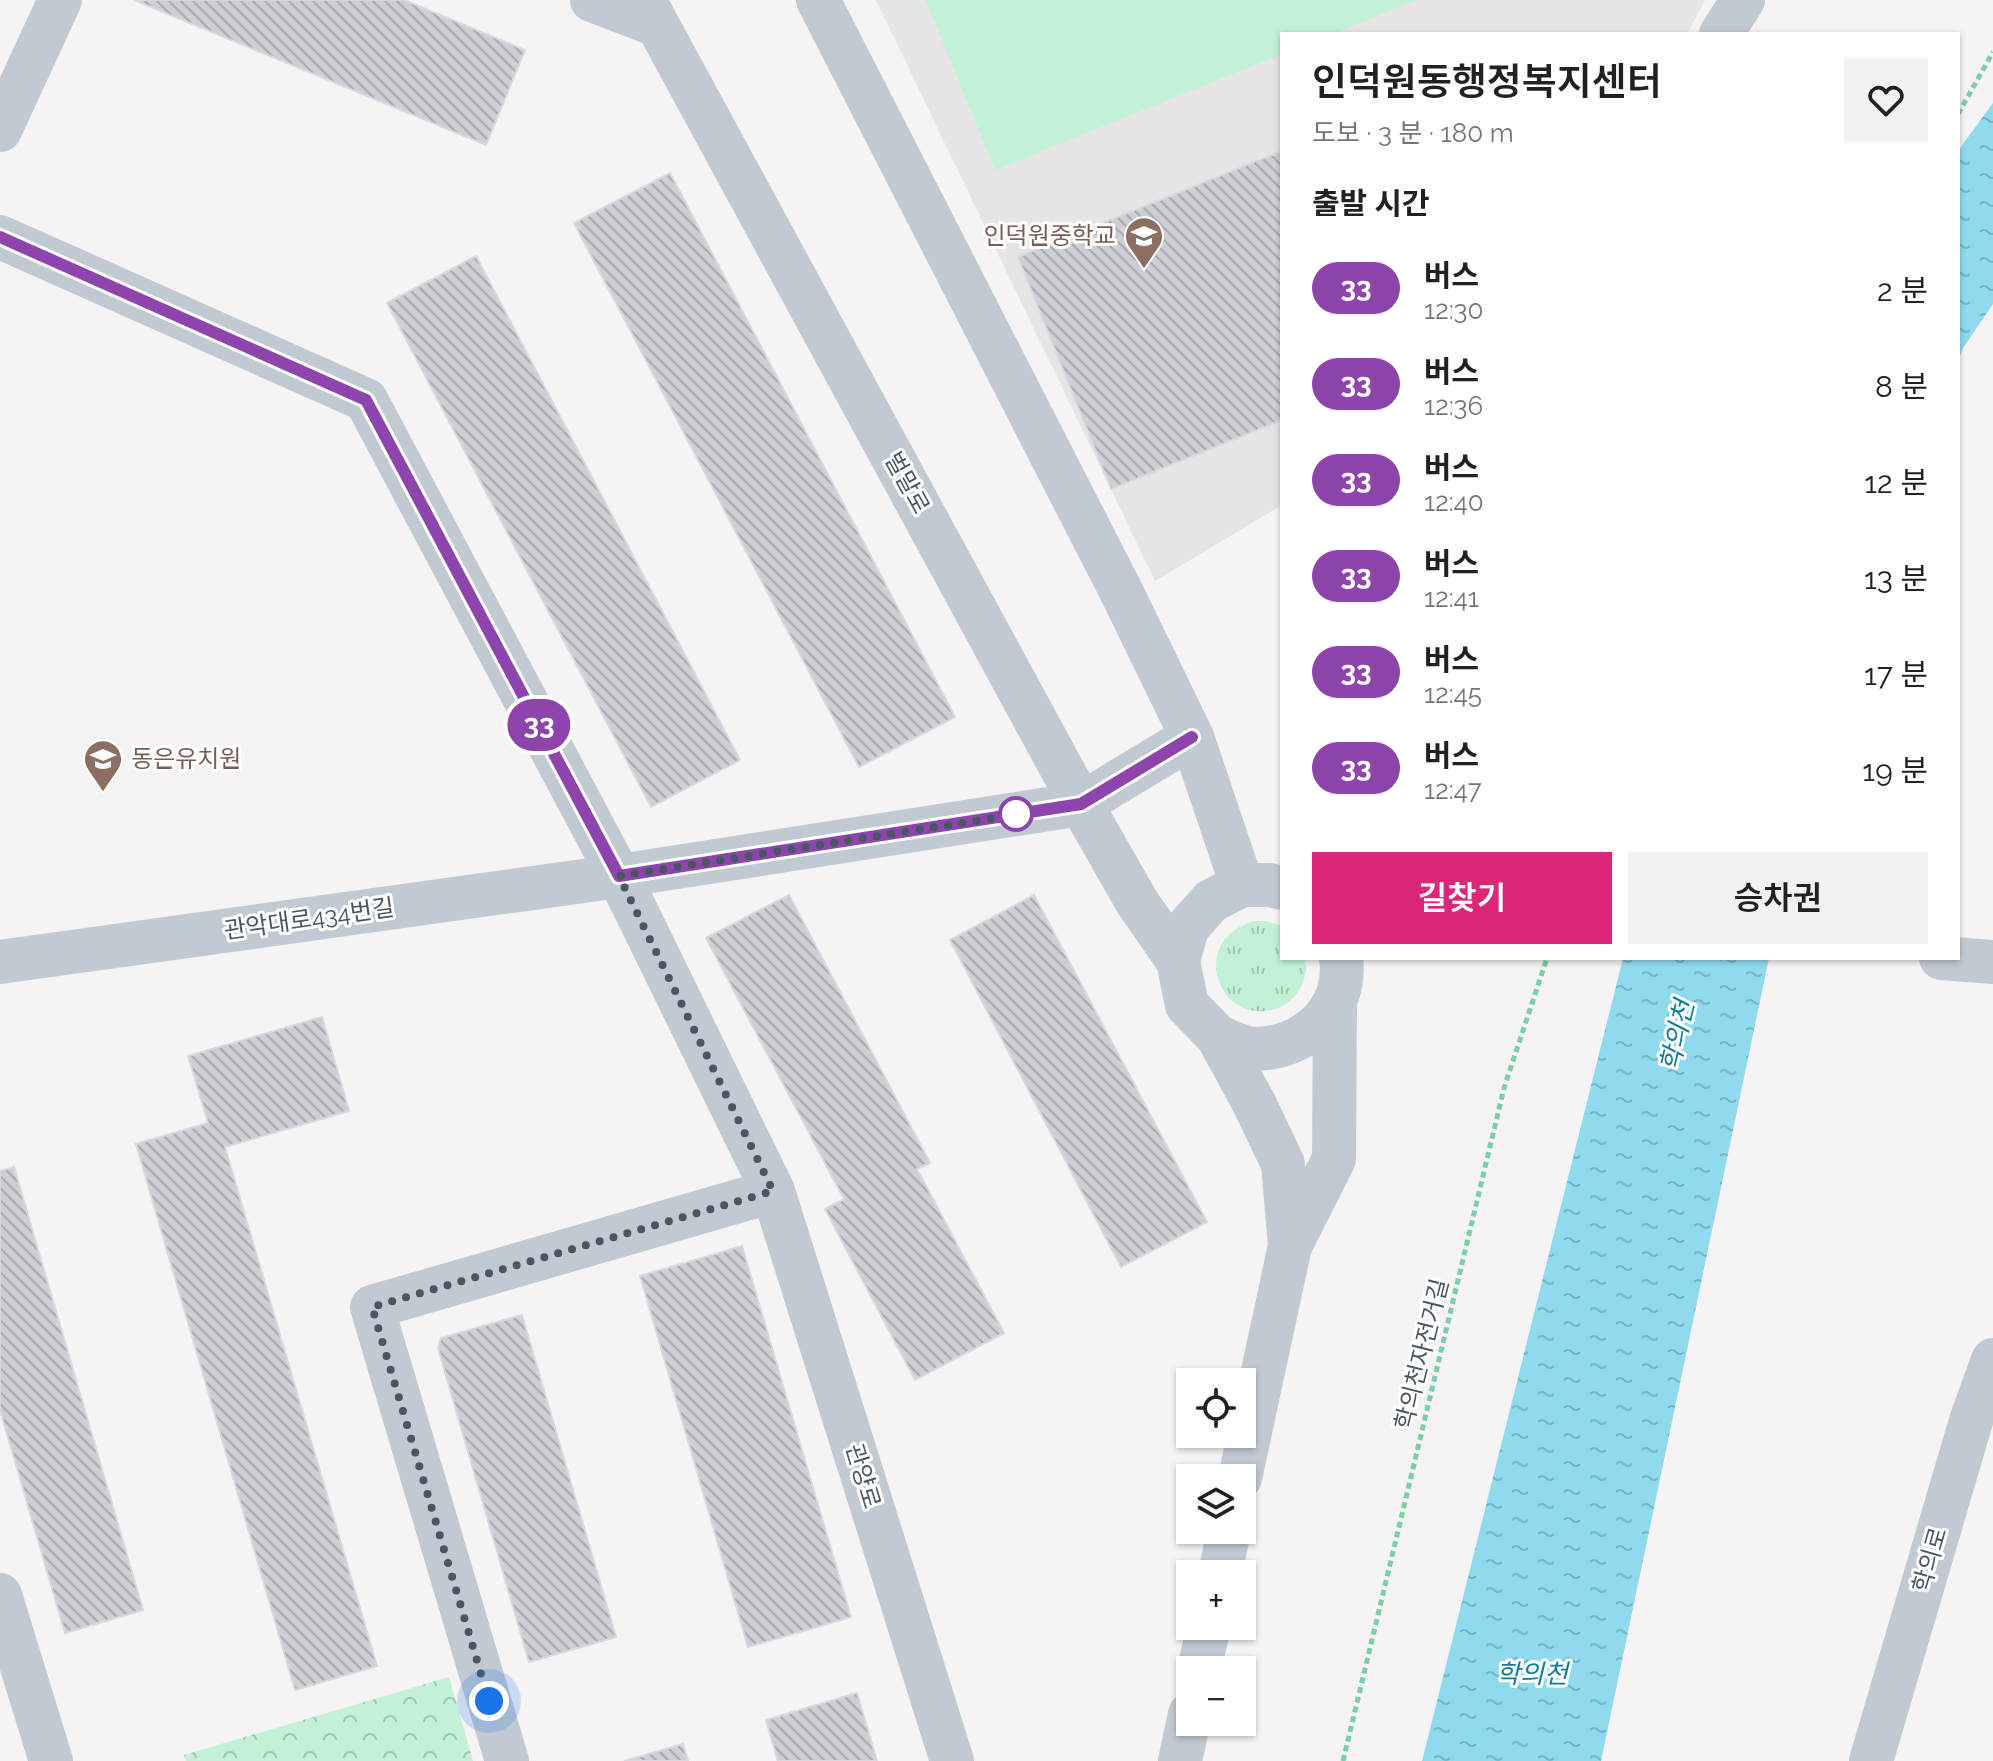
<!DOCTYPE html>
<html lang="ko">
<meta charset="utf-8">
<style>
body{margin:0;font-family:Raleway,"Noto Sans KR",sans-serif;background:#f2f2f2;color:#202124;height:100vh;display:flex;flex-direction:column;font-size:30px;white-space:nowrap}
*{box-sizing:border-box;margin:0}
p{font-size:26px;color:#757577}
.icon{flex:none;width:44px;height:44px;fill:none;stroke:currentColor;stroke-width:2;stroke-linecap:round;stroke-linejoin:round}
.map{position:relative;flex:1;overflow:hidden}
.sheet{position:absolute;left:1280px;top:32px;width:680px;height:928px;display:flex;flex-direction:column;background:#fff;border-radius:0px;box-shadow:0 2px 6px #0004}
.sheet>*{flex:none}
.badge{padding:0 16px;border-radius:26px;font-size:28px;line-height:52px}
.buttons{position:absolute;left:1176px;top:1368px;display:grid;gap:16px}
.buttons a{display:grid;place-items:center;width:80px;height:80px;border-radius:0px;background:#fff;box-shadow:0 2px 6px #0004;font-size:40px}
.you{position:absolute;width:40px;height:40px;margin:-20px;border:6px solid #fff;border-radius:50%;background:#1a73e8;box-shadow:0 0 0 12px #1a73e833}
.map>.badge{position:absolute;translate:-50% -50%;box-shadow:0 0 0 4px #fff}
h2{padding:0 32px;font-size:30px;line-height:72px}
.round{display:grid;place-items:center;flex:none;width:84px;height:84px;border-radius:0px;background:#f2f2f2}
.head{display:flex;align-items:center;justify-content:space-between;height:136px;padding:0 32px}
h1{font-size:38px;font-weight:600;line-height:60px}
.primary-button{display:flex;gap:16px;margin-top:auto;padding:16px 32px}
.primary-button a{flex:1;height:92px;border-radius:0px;background:#db2777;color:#fff;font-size:32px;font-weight:600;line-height:92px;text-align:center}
.primary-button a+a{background:#f2f2f2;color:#202124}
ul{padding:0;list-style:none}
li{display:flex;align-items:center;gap:24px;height:96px;padding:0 32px}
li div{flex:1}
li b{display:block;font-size:30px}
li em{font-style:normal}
li .badge{min-width:88px;font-weight:700;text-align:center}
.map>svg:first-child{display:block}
.education{fill:#e6e4e5}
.grass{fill:url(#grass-tufts)}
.park{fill:url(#park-crowns)}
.garden{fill:#c3f1d5}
.water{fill:url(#water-ripples)}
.building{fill:url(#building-back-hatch);stroke:#d7d9de;stroke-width:2}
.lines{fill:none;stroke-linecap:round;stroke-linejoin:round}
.path{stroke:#7ad0a6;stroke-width:5;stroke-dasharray:6 4;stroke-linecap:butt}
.minor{stroke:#c1cad2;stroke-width:44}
.line-casing{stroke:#fff;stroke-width:18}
.line{stroke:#8e44ad;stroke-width:12}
.walk{stroke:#4a5661;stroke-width:8;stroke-dasharray:0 14.4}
.stop-dot{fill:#fff;stroke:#8e44ad;stroke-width:4}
.labels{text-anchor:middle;stroke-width:6;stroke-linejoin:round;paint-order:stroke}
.education-label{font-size:24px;fill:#785e54;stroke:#fff;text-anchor:end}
.street-label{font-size:24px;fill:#4a5661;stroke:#fff}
.water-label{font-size:26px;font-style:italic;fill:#0c7c9b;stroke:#fff}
</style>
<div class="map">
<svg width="1993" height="1761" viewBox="0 0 1993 1761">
<defs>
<pattern id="grass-tufts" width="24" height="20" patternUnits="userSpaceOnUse" patternTransform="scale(2)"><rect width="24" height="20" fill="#c3f1d5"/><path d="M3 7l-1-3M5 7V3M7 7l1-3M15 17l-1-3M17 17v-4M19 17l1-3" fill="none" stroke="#a0c6b0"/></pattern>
<pattern id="park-crowns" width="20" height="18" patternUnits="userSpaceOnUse" patternTransform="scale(2)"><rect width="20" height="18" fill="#c3f1d5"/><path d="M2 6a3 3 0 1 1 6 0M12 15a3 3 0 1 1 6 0" fill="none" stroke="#a0c6b0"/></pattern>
<pattern id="water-ripples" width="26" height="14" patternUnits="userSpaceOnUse" patternTransform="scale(2)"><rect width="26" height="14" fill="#90daee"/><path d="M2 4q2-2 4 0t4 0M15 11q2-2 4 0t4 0" fill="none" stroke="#78b4c4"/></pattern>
<pattern id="building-back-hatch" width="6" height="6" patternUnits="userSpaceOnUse" patternTransform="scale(2)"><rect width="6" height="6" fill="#cdcfd5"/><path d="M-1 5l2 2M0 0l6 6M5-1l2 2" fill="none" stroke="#a8abb0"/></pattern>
</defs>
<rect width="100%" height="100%" fill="#f5f3f3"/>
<path class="education" d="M876,0H1705L1687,34H1282V505L1155,581Z"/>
<path class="grass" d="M1252,921H1266L1280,925L1282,927V958H1305C1307,974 1304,986 1293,998C1286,1006 1275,1010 1265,1011C1221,1016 1197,955 1235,930C1240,926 1246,924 1252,921Z"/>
<path class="park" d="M449,1677L473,1761H186L184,1755Z"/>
<path class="garden" d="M926,0H1416L1332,34H1282V54L995,170Z"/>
<g class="water">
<path d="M1993,103V304L1963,348L1958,362V151Z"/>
<path d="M1623,958H1769L1601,1761H1422Z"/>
</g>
<g class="building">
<path d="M134,0H404L525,50L486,145Z"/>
<path d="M1282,151V420L1111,489L1018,257Z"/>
<path d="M670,173L955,717L859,767L574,223Z"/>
<path d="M476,256L740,760L651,807L387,303Z"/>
<path d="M789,895L930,1163L917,1169L1004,1333L915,1380L825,1209L844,1199L706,938Z"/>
<path d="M1034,895L1207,1222L1121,1267L950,940Z"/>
<path d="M322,1017L349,1111L225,1147L377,1666L295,1690L136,1144L208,1123L188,1056Z"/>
<path d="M14,1167L143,1610L65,1633L0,1410V1171Z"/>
<path d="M742,1246L851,1617L748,1647L640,1276Z"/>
<path d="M522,1315L616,1637L529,1662L438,1348L441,1338Z"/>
<path d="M857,1693L877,1761H778L766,1720Z"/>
<path d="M683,1744L688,1761H624Z"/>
</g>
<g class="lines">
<g class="path">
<path d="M1958,114L1993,52"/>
<path d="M1343,1761L1504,1088L1547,958"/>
</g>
<g class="minor">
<path d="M592,0L657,25"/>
<path d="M644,0L1081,804L1137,902L1178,961"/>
<path d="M818,0L1122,593L1192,737L1242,885"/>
<path d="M1721,34L1743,0"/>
<path d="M0,130L60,0"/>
<path d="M0,237L366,400L619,876L773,1191L952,1761"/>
<path d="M1282,888L1270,885H1242L1211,901L1187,928L1178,961L1187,1005L1218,1037L1255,1105L1283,1164L1290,1246"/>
<path d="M1941,958L1993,962"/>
<path d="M0,962L619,876L1081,804L1192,737"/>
<path d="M1218,1037C1229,1041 1242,1048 1253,1049C1305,1049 1348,1011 1341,958"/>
<path d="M1240,1478L1290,1246L1334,1159L1335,1004"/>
<path d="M1220,1574L1229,1530"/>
<path d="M0,1595L51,1761"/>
<path d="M1199,1670L1209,1626"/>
<path d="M507,1761L372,1307L773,1191"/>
<path d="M1180,1761L1190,1714"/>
<path d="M1871,1761L1971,1421L1993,1360"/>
</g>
</g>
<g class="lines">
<g class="line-casing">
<path id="line" d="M0,237L366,400L619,876L1081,804L1192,737"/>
</g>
<use href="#line" class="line"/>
<path class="walk" d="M489,1701L372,1307L773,1191L619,876L1020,814H1016"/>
</g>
<defs>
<g id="school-pin" transform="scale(2)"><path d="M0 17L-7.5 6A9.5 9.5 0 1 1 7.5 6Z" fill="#8d6e63" stroke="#fff"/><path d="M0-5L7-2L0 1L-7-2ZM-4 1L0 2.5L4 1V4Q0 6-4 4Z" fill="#fff"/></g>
</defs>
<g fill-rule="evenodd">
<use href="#school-pin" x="1144" y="236"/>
<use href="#school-pin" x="103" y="759"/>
</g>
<circle class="stop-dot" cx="1016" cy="814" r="16"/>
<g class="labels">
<g class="education-label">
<text x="1116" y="244">인덕원중학교</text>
<text x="131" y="767" text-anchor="start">동은유치원</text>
</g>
<g class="street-label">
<text transform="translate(907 483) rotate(61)" y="8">벌말로</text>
<text transform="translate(309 919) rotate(-8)" y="8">관악대로434번길</text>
<text transform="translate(1422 1354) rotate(-76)" y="8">학의천자전거길</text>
<text transform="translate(863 1476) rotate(73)" y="8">관양로</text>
<text transform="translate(1930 1560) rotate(-74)" y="8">학의로</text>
</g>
<g class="water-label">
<text transform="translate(1677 1036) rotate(-77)" y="9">학의천</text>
<text x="1532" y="1683">학의천</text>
</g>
</g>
</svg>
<div class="buttons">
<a><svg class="icon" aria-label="locate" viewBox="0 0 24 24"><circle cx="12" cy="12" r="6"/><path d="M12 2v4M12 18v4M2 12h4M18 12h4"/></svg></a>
<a><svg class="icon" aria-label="layers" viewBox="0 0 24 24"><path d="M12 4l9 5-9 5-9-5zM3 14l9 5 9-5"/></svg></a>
<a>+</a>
<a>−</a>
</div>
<div class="you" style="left:489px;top:1701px"></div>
<b class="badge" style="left:539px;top:725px;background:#8e44ad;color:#fff">33</b>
<section class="sheet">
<div class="head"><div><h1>인덕원동행정복지센터</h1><p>도보 · 3 분 · 180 m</p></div><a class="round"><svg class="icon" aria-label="heart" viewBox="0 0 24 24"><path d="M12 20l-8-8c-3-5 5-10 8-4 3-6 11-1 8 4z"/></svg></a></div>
<h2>출발 시간</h2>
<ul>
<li><span class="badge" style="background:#8e44ad;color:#fff">33</span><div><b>버스</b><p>12:30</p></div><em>2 분</em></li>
<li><span class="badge" style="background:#8e44ad;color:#fff">33</span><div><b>버스</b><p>12:36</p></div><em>8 분</em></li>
<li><span class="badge" style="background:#8e44ad;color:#fff">33</span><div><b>버스</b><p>12:40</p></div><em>12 분</em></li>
<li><span class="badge" style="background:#8e44ad;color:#fff">33</span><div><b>버스</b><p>12:41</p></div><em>13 분</em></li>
<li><span class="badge" style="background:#8e44ad;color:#fff">33</span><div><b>버스</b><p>12:45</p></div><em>17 분</em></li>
<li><span class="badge" style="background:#8e44ad;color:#fff">33</span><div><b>버스</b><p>12:47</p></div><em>19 분</em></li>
</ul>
<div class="primary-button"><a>길찾기</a><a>승차권</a></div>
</section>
</div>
